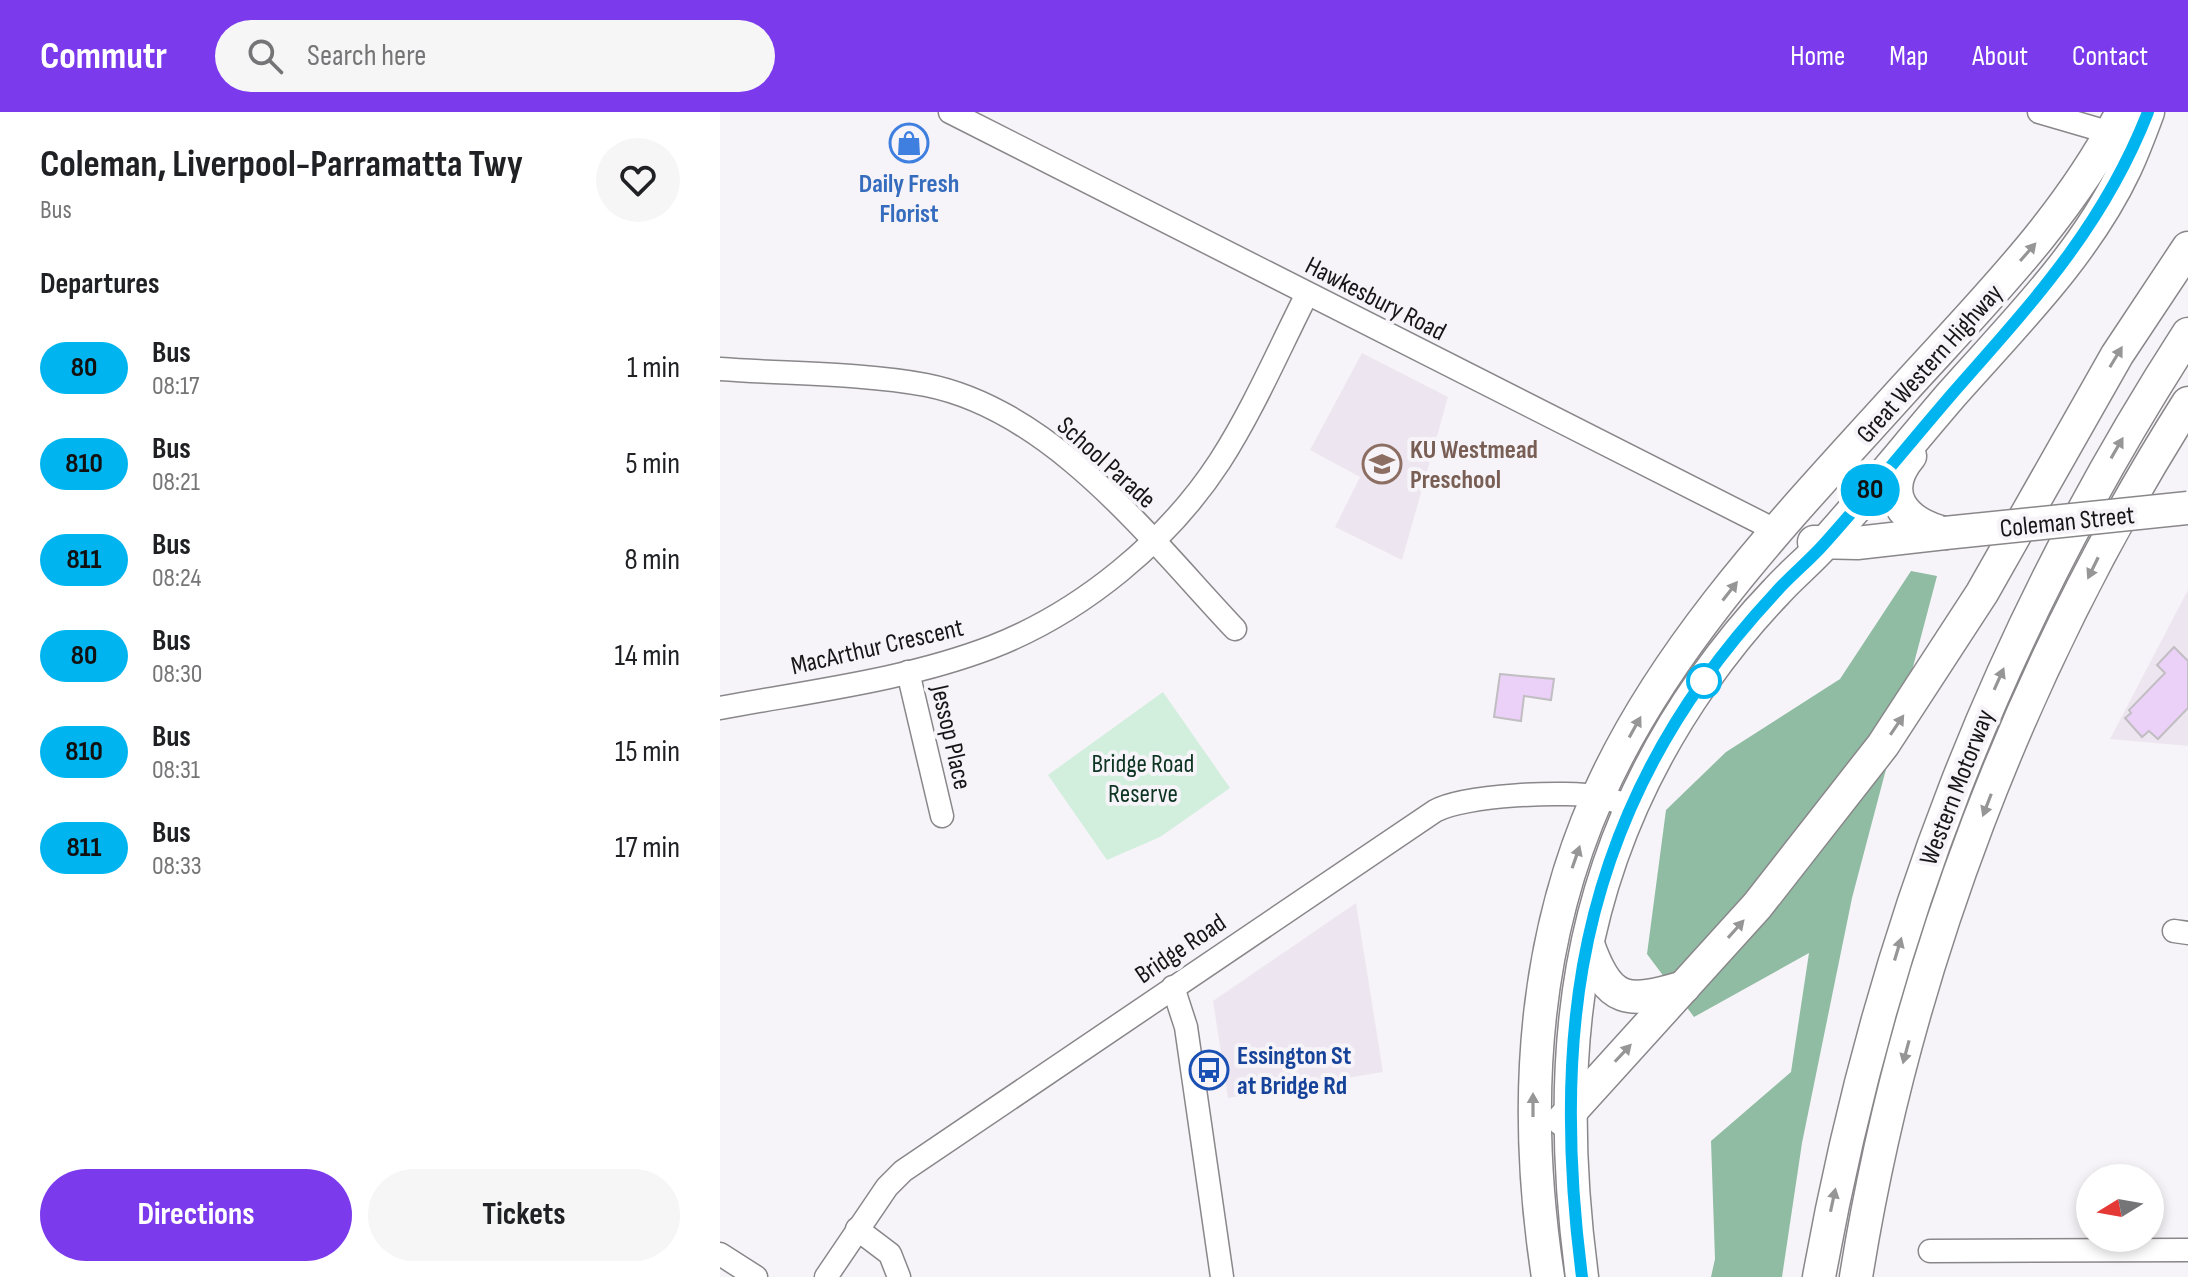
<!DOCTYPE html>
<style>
body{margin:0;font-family:"Sofia Sans Condensed",sans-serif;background:#f6f6f6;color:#202124;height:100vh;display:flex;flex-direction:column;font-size:30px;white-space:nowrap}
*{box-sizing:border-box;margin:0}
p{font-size:26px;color:#757577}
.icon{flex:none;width:44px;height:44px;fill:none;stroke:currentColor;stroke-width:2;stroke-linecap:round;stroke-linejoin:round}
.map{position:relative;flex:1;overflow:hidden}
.sheet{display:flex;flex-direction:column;background:#fff;width:720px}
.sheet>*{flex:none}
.badge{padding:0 16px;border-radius:26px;font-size:28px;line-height:52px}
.needle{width:52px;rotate:259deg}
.fabs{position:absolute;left:1356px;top:1052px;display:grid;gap:16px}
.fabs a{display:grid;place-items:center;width:88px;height:88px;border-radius:50%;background:#fff;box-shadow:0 4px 12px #0003;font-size:40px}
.map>.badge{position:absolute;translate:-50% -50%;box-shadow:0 0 0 4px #fff}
h2{padding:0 40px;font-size:30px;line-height:72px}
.round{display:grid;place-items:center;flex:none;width:84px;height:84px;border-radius:42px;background:#f6f6f6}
.head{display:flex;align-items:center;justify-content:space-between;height:136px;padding:0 40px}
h1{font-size:38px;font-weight:700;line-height:60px}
.cta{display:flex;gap:16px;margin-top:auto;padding:16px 40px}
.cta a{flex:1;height:92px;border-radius:48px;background:#7c3aed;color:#fff;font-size:32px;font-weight:700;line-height:92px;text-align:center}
.cta a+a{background:#f6f6f6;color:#202124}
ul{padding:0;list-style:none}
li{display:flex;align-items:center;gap:24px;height:96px;padding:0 40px}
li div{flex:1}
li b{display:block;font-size:30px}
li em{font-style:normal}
li .badge{min-width:88px;font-weight:700;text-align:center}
header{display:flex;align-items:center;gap:48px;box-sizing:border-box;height:112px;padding:0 40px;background:#7c3aed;color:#fff}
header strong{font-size:38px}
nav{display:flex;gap:44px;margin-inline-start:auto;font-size:28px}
.search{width:560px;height:72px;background:#f6f6f6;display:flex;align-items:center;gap:20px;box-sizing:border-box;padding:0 28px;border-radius:44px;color:#757577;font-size:30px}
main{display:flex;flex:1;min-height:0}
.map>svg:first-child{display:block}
.built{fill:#ede6f0}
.green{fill:#d2efde}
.forest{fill:#8fbca3}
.building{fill:#ebd0f7;stroke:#c1bec2;stroke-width:2}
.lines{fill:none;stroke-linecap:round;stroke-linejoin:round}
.minor-casing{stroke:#8a878b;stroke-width:25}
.highway-casing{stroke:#8a878b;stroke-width:35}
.minor{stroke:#fff;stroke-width:22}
.highway{stroke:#fff;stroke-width:32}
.highway-bridge-casing{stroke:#8a878b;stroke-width:35;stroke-linecap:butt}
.highway-bridge{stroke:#fff;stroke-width:32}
.oneway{fill:#969697}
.line-casing{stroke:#fff;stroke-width:18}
.line{stroke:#00b5ef;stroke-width:12}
.stop-dot{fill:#fff;stroke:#00b5ef;stroke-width:4}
.labels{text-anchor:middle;stroke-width:8;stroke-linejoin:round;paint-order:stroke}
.shop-label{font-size:26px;font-weight:bold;fill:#366cbe;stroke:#f6f4f8}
.street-label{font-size:26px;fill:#161517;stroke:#f6f4f8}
.education-label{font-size:26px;font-weight:bold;fill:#785e54;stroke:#f6f4f8;text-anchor:start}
.park-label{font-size:26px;fill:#0e3423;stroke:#f6f4f8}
.transit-label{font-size:26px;font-weight:bold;fill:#164399;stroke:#f6f4f8;text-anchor:start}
</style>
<header>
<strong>Commutr</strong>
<div class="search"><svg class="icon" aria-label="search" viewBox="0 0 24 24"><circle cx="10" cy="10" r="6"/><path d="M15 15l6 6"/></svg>Search here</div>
<nav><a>Home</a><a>Map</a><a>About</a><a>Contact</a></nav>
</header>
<main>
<section class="sheet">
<div class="head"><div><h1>Coleman, Liverpool-Parramatta Twy</h1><p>Bus</p></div><a class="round"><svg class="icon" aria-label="heart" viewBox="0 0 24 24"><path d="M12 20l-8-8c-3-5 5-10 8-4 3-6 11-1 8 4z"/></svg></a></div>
<h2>Departures</h2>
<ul>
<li><span class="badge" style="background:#00b5ef;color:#111">80</span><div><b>Bus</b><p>08:17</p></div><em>1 min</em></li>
<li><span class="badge" style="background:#00b5ef;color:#111">810</span><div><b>Bus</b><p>08:21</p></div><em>5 min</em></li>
<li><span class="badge" style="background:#00b5ef;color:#111">811</span><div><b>Bus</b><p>08:24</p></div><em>8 min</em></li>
<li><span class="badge" style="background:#00b5ef;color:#111">80</span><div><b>Bus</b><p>08:30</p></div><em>14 min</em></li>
<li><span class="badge" style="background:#00b5ef;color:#111">810</span><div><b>Bus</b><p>08:31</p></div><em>15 min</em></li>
<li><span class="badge" style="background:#00b5ef;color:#111">811</span><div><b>Bus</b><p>08:33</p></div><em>17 min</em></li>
</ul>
<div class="cta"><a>Directions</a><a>Tickets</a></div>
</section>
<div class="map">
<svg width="1468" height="1165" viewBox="0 0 1468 1165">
<rect width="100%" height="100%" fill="#f6f4f8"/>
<g class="built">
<path d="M642,241L728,285L682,448L615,415L640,365L590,338Z"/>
<path d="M1468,478V634L1390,627Z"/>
<path d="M636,791L663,960L508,986L493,889Z"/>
</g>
<path class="green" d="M443,580L510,676L440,725L387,748L328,663Z"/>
<path class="forest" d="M1191,459L1217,464L1132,786L1082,1031L1062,1165H991L995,1147L991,1029L1071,960L1089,841L974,905L927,842L946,698L1006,640L1120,567Z"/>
<g class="building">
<path d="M1454,535L1468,549V596L1438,627L1429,619L1422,625L1405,606L1411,601L1409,598L1445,561L1437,553Z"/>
<path d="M780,562L834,567L831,588L804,584L801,609L774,605Z"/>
</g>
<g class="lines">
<g class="minor-casing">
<g id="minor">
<path d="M230,0L1057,419"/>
<path d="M1319,0L1391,21"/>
<path d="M0,257C66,262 141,261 206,273C333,298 430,427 515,517"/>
<path d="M188,560L222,704"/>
<path d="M0,596C91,579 186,568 272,535C362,500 448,429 500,349C534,296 559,237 587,182"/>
<path d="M1454,819L1468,821"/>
<path d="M453,875L466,915L502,1165"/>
<path d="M137,1117L170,1142L179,1165"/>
<path d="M1210,1139L1468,1138"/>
<path d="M0,1142L36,1165"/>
<path d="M106,1165L167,1075L183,1059L715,699C743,683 848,678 880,685C890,687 900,691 910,694"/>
</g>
</g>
<g class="highway-casing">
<g id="highway">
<path d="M1190,344C1159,381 1184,412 1225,421"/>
<path d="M1094,430L1137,431L1225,421"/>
<path d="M868,832C889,892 907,892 964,875"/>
<path d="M843,1008L1037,794L1163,633L1262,481L1397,243L1468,136"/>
<path d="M828,1165C803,1002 810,837 878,684C946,530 1072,401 1184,277C1263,190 1348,106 1402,0"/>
<path d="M862,1165C833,946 853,754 983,569C1005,538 1030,507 1056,480C1071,463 1089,449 1104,432C1148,383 1189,332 1232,282C1294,212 1365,142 1405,57C1414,38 1421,19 1428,0"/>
<path d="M1099,1165C1161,821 1278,516 1468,222"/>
<path d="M1136,1165C1185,858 1301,554 1468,291"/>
</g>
</g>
<use href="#minor" class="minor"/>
<use href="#highway" class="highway"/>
<g class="highway-bridge-casing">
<path id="highway-bridge" d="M1225,421L1468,396"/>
</g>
<use href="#highway-bridge" class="highway-bridge"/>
</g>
<defs><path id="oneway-solid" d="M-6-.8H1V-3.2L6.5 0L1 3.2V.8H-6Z" transform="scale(2)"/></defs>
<g class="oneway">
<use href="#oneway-solid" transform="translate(1308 140) rotate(-49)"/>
<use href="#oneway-solid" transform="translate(1396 245) rotate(-59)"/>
<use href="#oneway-solid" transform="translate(1397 336) rotate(-60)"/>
<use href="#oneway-solid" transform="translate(1373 456) rotate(116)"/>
<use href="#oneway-solid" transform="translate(1010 479) rotate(-52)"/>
<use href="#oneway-solid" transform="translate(1279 567) rotate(-66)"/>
<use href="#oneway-solid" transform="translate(1177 613) rotate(-56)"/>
<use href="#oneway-solid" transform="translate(915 615) rotate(-61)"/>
<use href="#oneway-solid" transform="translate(1267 693) rotate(111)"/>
<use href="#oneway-solid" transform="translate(856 745) rotate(-71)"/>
<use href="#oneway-solid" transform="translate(1016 817) rotate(-48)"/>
<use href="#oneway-solid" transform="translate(1178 837) rotate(-73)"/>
<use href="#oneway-solid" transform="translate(1186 940) rotate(105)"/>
<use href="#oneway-solid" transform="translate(903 941) rotate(-47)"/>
<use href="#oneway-solid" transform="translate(813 993) rotate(-90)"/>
<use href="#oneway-solid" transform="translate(1113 1088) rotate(-78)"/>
</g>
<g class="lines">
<g class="line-casing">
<path id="line" d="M862,1165C834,947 852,753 983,569C1005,538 1030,508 1056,480C1071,463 1089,449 1104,432C1148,383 1189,332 1232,282C1312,191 1383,115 1428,0"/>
</g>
<use href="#line" class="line"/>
</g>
<defs>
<g id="shop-ring" transform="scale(2)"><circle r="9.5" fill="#f6f4f8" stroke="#3f7fe0" stroke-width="1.5"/><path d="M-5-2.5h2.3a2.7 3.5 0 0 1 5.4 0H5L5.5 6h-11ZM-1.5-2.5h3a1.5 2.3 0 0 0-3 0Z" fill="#3f7fe0"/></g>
<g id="school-ring" transform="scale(2)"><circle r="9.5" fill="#f6f4f8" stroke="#8d6e63" stroke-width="1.5"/><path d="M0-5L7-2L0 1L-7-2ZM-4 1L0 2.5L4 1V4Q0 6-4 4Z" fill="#8d6e63"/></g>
<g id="bus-ring" transform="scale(2)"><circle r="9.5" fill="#f6f4f8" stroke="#1a4fb4" stroke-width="1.5"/><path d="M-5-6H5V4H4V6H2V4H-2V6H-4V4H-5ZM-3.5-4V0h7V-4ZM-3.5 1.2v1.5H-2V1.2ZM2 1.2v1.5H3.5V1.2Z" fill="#1a4fb4"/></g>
</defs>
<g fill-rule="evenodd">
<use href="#shop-ring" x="189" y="31"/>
<use href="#school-ring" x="662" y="352"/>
<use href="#bus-ring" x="489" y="958"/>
</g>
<circle class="stop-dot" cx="984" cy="569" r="16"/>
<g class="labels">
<g class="shop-label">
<text x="189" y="80">Daily Fresh<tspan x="189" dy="30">Florist</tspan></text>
</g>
<g class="street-label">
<text transform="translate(656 186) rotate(27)" y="9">Hawkesbury Road</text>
<text transform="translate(1209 251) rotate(-48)" y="9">Great Western Highway</text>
<text transform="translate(387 350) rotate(42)" y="9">School Parade</text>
<text transform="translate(1347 409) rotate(-6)" y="9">Coleman Street</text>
<text transform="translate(157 534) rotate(-13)" y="9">MacArthur Crescent</text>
<text transform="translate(232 625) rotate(77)" y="9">Jessop Place</text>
<text transform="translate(1236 675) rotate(-69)" y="9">Western Motorway</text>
<text transform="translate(460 836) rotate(-34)" y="9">Bridge Road</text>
</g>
<g class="education-label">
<text x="690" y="346">KU Westmead<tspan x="690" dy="30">Preschool</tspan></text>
</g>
<g class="park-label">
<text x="423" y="660">Bridge Road<tspan x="423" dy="30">Reserve</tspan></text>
</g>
<g class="transit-label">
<text x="517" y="952">Essington St<tspan x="517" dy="30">at Bridge Rd</tspan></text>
</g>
</g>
</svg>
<div class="fabs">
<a><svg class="needle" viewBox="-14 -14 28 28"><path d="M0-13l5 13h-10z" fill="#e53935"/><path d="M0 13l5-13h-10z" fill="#757577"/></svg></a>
</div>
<b class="badge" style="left:1150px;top:378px;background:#00b5ef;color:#111">80</b>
</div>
</main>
